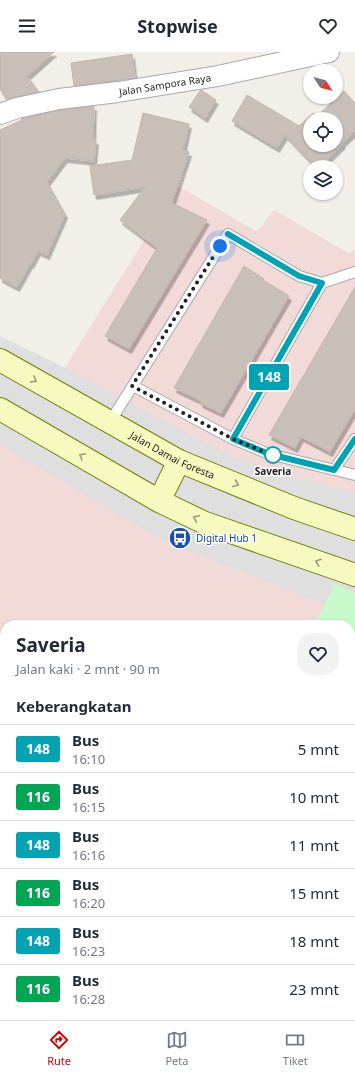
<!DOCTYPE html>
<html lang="id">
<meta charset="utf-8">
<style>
body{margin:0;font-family:"Noto Sans",sans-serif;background:#f2f2f3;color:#1f2937;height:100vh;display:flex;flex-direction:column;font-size:15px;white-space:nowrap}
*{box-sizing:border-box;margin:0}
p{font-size:13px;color:#747a83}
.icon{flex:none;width:22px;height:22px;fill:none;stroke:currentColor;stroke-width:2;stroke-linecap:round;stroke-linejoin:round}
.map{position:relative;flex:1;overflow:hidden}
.details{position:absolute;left:0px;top:568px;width:355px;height:400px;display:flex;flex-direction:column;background:#fff;border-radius:16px 16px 0 0;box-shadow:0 1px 3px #0004}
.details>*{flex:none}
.badge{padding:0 8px;border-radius:3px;font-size:14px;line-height:26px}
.needle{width:26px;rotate:126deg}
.fabs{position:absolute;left:303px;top:12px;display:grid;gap:8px}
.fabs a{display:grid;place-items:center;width:40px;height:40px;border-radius:50%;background:#fff;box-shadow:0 1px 3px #0004;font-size:20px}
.you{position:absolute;width:20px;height:20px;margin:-10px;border:3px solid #fff;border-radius:50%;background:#1a73e8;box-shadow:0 0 0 6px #1a73e833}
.map>.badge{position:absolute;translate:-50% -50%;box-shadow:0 0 0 2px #fff}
h2{padding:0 16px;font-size:15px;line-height:36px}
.round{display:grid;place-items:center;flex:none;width:42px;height:42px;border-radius:16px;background:#f2f2f3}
.headline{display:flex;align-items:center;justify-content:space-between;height:68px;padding:0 16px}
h1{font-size:19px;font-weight:700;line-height:30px}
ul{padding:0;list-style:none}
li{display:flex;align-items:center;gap:12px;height:48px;padding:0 16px;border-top:1px solid #e0e1e3}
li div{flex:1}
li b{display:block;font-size:15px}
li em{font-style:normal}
li .badge{min-width:44px;font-weight:700;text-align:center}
header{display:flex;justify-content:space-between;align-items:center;height:52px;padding:0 16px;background:#fff;font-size:18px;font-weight:700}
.menu{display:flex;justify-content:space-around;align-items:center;height:56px;border-top:1px solid #e0e1e3;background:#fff;font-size:11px;color:#747a83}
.menu a{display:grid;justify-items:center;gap:2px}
.menu .on{color:#d40000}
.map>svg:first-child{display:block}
.residential{fill:#e0dfdf;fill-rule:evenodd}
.commercial{fill:#f2dad9;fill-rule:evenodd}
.park{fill:#c8facc}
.building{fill:#c7bfb8;stroke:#c4b6ab;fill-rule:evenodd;filter:url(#shadow)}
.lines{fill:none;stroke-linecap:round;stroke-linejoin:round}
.service-casing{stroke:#a9a9a9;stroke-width:12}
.minor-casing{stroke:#a9a9a9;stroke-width:22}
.secondary-casing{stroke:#707d05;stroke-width:24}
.path{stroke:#fa8072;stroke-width:2.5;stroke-dasharray:2 2;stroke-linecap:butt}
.service{stroke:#fff;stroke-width:10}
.minor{stroke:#fff;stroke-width:20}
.secondary{stroke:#f7fabf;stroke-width:22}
.oneway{stroke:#979978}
.line-casing{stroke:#fff;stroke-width:9}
.line{stroke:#00a3b4;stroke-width:6}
.walk{stroke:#222;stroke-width:4;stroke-dasharray:0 7.2}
.stop-dot{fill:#fff;stroke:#00a3b4;stroke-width:2}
.labels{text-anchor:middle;stroke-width:3;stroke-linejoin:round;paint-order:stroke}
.street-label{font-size:10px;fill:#222;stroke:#fff}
.stop-label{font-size:10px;font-weight:bold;fill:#222;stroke:#fff}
.transit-label{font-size:10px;fill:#164399;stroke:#fff;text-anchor:start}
</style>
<header><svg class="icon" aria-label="menu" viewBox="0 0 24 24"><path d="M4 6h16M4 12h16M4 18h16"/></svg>Stopwise<svg class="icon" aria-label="heart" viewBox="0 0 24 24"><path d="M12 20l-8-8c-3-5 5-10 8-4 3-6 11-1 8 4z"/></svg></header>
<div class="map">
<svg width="355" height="968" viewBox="0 0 355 968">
<defs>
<filter id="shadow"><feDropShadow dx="2.5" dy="4.5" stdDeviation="0" flood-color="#0004"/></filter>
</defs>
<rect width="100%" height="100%" fill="#f2efe9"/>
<path class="residential" d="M178,134L257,180L274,158L348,201L355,198V968H0V284L65,316ZM5,573H350V963H5Z"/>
<g class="commercial">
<path d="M178,134L257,180L274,158L348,201L355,198V441L279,420L229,403L65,316Z"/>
<path d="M0,393L166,490L355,564V968H0ZM5,573H350V963H5Z"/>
</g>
<path class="park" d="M335,532L355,541V759L350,765V573H315Z"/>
<g class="building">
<path d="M0,0H54L27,24L39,40L7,47L0,37Z"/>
<path d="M132,2L135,26L74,34L71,11Z"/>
<path d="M201,38L216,48L205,66L189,55L200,39Z"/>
<path d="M344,39L355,51V79L342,91L343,92L319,115H316L285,83L277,96L232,69L247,43L299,74L313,61L317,64ZM310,67H336V93H310Z"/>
<path d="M94,54L93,88H96L94,109L65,106L47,130L65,162L47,203L38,199L31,212H30L17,235L0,226V78L22,68L21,67L61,58Z"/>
<path d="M143,61L189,72L183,98L189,100L172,151L207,168L129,297L105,284L157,196L120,168L145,135L94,143L90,114L132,108Z"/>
<path d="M244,214L264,227L263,228L289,244L221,361L200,351L201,349L174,336Z"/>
<path d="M355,235V357L330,400L301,385L295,396L269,383Z"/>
</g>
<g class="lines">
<g class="service-casing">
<g id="service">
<path d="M133,334L233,387L269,402L355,423"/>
<path d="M110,370L228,182L299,224L322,231L355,220"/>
<path d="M233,387L322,231"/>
<path d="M334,418L355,387"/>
<path d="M0,771L5,773"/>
<path d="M350,795L355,788"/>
<path d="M350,835L355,834"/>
<path d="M350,937H355"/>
<path d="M4,939L5,937"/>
</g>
</g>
<g class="minor-casing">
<g id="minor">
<path id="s1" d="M0,62L17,56L59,47L118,40L218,24L329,0"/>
</g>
</g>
<g class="secondary-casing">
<g id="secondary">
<path id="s2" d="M0,308L179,409L294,456L355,477"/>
<path d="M0,357L159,449L205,471L355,523"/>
<path d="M159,449L179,409"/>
</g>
</g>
<path class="path" d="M194,963V968"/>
<use href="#service" class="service"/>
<use href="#minor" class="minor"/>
<use href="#secondary" class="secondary"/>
</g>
<defs><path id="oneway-chevron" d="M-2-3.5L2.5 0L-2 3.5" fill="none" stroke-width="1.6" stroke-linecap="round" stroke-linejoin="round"/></defs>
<g class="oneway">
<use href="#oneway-chevron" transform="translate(34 328) rotate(30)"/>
<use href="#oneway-chevron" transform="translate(82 404) rotate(-150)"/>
<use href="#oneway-chevron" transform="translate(236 432) rotate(22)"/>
<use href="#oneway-chevron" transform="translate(196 466) rotate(-155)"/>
<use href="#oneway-chevron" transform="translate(318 510) rotate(-161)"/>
</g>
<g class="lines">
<g class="line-casing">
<path id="line" d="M228,182L299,224L322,231L233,387L269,402L334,418L355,387"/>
</g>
<use href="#line" class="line"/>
<path class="walk" d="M220,194L132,334L233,387L269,402L273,403"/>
</g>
<defs>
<g id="bus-disc" transform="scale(1.15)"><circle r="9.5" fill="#1a4fb4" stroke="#fff"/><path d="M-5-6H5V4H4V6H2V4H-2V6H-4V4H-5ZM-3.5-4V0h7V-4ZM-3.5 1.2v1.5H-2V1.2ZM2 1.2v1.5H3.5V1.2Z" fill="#fff"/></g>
</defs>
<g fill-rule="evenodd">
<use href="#bus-disc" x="180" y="486"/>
</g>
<circle class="stop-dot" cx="273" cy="403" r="8"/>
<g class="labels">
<g class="street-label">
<text dy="4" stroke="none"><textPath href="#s1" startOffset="168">Jalan Sampora Raya</textPath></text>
<text dy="4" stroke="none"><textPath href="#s2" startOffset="197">Jalan Damai Foresta</textPath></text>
</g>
<g class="stop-label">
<text x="273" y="423">Saveria</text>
</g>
<g class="transit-label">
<text x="196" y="490">Digital Hub 1</text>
</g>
</g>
</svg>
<div class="fabs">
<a><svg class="needle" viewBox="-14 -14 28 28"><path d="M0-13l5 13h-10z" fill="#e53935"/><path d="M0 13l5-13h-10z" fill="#747a83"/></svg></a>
<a><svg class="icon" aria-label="locate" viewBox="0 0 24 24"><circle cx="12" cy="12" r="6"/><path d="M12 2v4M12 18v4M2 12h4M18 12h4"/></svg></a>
<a><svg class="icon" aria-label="layers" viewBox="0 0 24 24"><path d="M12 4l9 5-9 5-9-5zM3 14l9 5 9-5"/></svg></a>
</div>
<div class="you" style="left:220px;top:194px"></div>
<b class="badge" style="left:269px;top:325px;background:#00a3b4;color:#fff">148</b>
<section class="details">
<div class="headline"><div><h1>Saveria</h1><p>Jalan kaki · 2 mnt · 90 m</p></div><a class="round"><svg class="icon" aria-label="heart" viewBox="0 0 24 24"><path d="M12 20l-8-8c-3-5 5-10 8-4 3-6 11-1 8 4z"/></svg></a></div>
<h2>Keberangkatan</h2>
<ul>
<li><span class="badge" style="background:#00a3b4;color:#fff">148</span><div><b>Bus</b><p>16:10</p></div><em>5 mnt</em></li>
<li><span class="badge" style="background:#00a651;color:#fff">116</span><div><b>Bus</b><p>16:15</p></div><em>10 mnt</em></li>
<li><span class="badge" style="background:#00a3b4;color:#fff">148</span><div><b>Bus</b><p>16:16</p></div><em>11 mnt</em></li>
<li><span class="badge" style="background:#00a651;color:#fff">116</span><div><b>Bus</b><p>16:20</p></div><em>15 mnt</em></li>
<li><span class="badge" style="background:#00a3b4;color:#fff">148</span><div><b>Bus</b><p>16:23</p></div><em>18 mnt</em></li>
<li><span class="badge" style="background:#00a651;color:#fff">116</span><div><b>Bus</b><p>16:28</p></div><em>23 mnt</em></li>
</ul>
</section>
</div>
<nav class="menu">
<a class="on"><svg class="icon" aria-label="directions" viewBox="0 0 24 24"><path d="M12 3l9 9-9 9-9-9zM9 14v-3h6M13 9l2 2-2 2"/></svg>Rute</a>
<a><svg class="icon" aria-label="map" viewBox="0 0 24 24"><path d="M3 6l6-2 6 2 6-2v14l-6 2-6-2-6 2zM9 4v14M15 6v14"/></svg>Peta</a>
<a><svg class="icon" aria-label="tickets" viewBox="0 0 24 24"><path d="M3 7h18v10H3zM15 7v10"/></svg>Tiket</a>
</nav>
